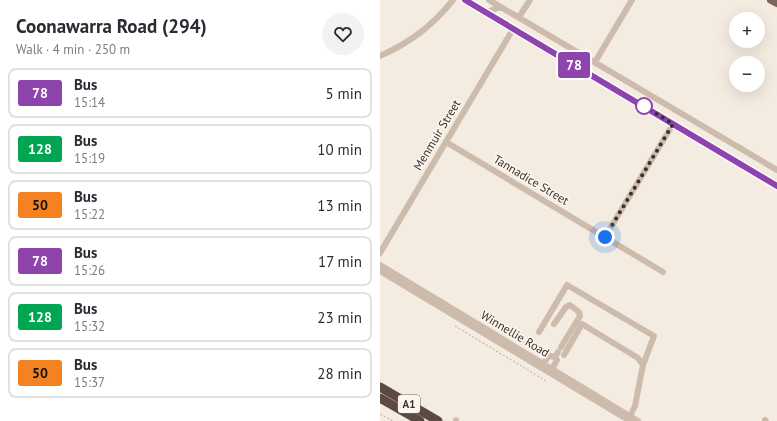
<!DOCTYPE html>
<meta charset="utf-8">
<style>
body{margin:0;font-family:"PT Sans",sans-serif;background:#f2f2f3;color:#2b2b33;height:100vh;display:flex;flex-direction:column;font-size:15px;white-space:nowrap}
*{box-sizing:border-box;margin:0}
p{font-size:13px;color:#7c7c81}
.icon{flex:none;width:22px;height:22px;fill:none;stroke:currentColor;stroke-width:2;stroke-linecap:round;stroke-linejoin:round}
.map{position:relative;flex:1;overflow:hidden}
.panel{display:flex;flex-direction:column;background:#fff;width:380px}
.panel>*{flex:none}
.badge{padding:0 8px;border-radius:3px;font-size:14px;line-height:26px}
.buttons{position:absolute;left:349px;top:12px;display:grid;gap:8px}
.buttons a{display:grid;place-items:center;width:36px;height:36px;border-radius:50%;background:#fff;box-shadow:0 4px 16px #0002;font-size:20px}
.you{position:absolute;width:20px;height:20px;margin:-10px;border:3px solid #fff;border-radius:50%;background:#1a73e8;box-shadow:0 0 0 6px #1a73e833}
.map>.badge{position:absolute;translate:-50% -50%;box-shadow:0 0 0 2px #fff}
.round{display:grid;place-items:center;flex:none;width:42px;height:42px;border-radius:21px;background:#f2f2f3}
.headline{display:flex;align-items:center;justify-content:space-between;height:68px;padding:0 16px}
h1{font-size:19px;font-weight:800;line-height:30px}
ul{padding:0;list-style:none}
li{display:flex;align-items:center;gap:12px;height:50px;margin:0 8px 6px;padding:0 8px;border:2px solid #e1e1e2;border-radius:8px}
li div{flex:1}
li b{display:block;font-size:15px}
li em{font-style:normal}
li .badge{min-width:44px;font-weight:700;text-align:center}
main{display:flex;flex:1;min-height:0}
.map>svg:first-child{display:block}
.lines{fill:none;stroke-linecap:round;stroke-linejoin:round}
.path{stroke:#b9a596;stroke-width:1;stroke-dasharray:2 2;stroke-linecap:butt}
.minor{stroke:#cdbbac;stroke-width:6}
.major{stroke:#7d675c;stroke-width:8}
.highway{stroke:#5c4a42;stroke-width:9}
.line-casing{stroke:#fff;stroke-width:9}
.line{stroke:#8e44ad;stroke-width:6}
.walk{stroke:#3b302b;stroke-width:4;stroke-dasharray:0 7.2}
.stop-dot{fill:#fff;stroke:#8e44ad;stroke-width:2}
.labels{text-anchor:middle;stroke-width:3.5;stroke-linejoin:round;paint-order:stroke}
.shield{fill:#fbf5ee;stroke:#756b66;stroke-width:1}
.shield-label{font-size:11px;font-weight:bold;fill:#3b302b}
.street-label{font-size:12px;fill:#3b302b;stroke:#fbf5ee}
</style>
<main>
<section class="panel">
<div class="headline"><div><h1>Coonawarra Road (294)</h1><p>Walk · 4 min · 250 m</p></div><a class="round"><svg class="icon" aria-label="heart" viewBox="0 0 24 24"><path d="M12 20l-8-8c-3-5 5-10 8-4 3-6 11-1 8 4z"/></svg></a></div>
<ul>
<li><span class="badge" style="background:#8e44ad;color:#fff">78</span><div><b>Bus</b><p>15:14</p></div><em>5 min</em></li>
<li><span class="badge" style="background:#00a651;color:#fff">128</span><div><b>Bus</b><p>15:19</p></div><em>10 min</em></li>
<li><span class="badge" style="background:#f58220;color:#111">50</span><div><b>Bus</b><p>15:22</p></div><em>13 min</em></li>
<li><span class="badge" style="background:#8e44ad;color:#fff">78</span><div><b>Bus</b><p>15:26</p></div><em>17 min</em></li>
<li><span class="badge" style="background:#00a651;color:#fff">128</span><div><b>Bus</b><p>15:32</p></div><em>23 min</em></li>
<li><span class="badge" style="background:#f58220;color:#111">50</span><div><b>Bus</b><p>15:37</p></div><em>28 min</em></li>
</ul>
</section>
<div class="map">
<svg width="397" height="421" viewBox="0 0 397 421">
<rect width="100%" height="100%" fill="#f4ebe1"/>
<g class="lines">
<g class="path">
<path d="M100,315L104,317V319L139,341L141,340L147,344"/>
<path d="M107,320L110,315"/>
<path d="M75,326L166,381"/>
<path d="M0,414L13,421"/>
</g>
<g class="minor">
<path d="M85,0L397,185"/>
<path d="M109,0L397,170"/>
<path d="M106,13L117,8H122"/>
<path d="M139,17L150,0"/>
<path d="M0,56C31,42 52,26 73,0"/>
<path d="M215,62L252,0"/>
<path d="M66,142L283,272"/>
<path d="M225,237L293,124"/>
<path d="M0,253L133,29"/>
<path d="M0,265L258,421"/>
<path d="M0,271L250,421"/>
<path d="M174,324L186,307L190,305L199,312L200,316L181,347"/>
<path d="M159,332L187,285L274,336L263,365"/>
<path d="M184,355L202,324L258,358L263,365L255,406L250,416"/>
<path d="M163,364L168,357L171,356L175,357L178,352"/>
<path d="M172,369L177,360L175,357"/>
<path d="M385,420L386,421"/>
<path d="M76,421V420"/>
</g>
<path class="major" d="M391,0L397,3"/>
<g class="highway">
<path d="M0,387L58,421"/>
<path d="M0,398L40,421"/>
</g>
</g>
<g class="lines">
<g class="line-casing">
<path id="line" d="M85,0L397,186"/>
</g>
<use href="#line" class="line"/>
<path class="walk" d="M225,237L293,124L264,106"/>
</g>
<circle class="stop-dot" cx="264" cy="106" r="8"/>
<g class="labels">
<rect class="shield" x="18" y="395" width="22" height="18" rx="3"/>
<g class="shield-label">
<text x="29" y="408">A1</text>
</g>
<g class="street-label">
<text transform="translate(57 135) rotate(-59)" y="4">Menmuir Street</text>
<text transform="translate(151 180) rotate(31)" y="4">Tannadice Street</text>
<text transform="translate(135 334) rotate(31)" y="4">Winnellie Road</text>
</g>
</g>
</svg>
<div class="buttons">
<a>+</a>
<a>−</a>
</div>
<div class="you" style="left:225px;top:237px"></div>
<b class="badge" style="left:194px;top:65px;background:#8e44ad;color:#fff">78</b>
</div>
</main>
